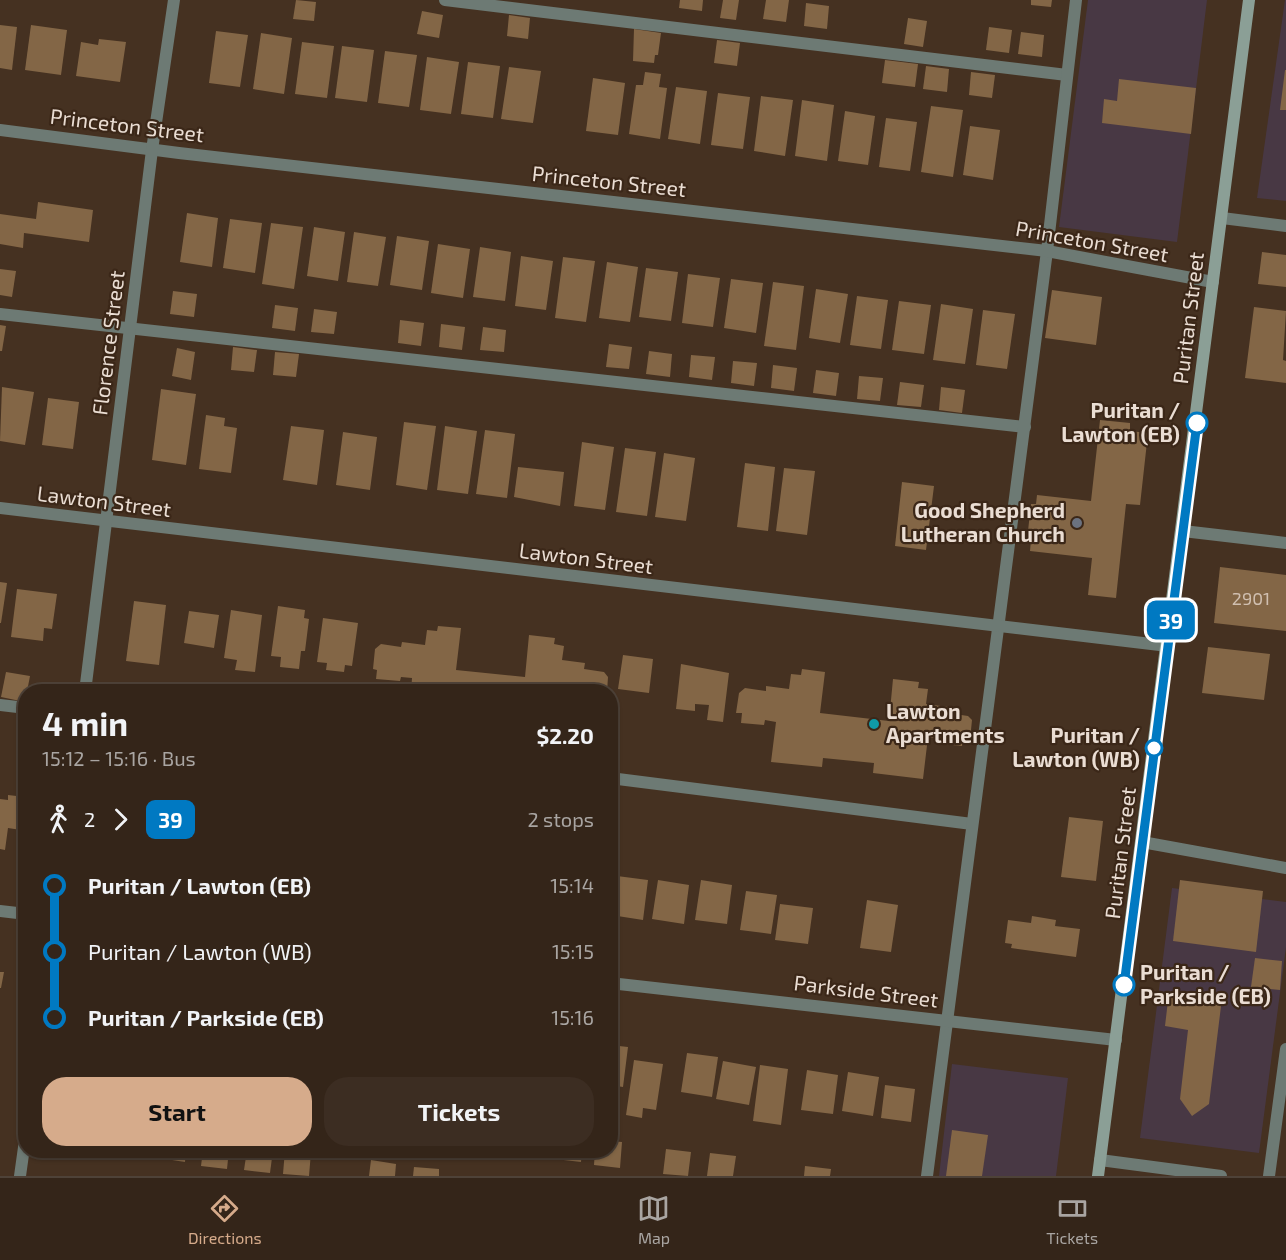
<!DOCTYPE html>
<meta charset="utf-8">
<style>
body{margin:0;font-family:"Exo 2",sans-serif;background:#3c2d22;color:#f1f3f6;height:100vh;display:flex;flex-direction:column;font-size:22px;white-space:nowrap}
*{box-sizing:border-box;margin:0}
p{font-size:20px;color:#a9a5a2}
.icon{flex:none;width:33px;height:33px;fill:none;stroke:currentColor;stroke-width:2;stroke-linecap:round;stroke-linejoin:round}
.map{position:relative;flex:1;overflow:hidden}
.details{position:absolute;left:18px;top:684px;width:600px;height:474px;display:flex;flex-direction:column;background:#342519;border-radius:24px;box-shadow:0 2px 4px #0004,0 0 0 2px #4e4238}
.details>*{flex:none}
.badge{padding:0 12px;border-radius:9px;font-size:21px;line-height:39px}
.map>.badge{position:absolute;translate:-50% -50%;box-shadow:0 0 0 3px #fff}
.legs{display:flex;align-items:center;gap:9px;height:66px;padding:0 24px;font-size:20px}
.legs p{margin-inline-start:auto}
.summary{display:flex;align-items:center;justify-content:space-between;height:102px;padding:0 24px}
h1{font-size:33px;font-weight:700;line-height:45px}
.cta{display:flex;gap:12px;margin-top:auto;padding:12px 24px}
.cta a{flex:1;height:69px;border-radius:24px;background:#d6ab8b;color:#111;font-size:24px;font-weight:700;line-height:69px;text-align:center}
.cta a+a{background:#3c2d22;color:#f1f3f6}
ul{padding:0 24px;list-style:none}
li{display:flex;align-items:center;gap:21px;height:66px;font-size:22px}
li i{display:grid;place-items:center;width:9px;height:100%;margin:0 8px;background:currentColor}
li i::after{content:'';width:15px;height:15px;margin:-8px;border:4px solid;border-radius:50%;background:#342519}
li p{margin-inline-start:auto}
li:first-child i{background:linear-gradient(#0000 50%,currentColor 0)}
li:last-child i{background:linear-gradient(currentColor 50%,#0000 0)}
.tabs{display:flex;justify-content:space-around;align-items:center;height:84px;border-top:2px solid #4e4238;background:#342519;font-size:16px;color:#a9a5a2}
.tabs a{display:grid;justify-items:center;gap:3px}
.tabs .on{color:#d6ab8b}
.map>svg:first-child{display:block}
.commercial{fill:#483844}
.building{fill:#836646}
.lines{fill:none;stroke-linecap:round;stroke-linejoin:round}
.lane{stroke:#6d7a74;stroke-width:12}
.street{stroke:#6d7a74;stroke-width:12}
.secondary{stroke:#8b9f96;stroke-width:12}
.line-1-casing{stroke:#fff;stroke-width:14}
.line-1{stroke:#0079c2;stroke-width:9}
.stop-1-dot{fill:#fff;stroke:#0079c2;stroke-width:3}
.worship-dot{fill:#6b7280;stroke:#3b2718;stroke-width:2}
.culture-dot{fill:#0f9aa8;stroke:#3b2718;stroke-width:2}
.labels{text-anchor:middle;stroke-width:4.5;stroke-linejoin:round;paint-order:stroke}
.number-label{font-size:18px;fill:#d0bfb0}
.street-label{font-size:21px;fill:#eaddd3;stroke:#3b2718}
.stop-label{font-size:21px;font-weight:bold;fill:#eaddd3;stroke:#3b2718;text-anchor:end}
.poi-label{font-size:21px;font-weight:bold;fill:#eaddd3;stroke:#3b2718;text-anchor:end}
</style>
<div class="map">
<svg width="1286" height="1176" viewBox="0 0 1286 1176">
<rect width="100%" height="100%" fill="#453121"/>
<g class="commercial">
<path d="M1088,0H1207L1177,242L1059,227Z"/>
<path d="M1285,0H1286V201L1257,198Z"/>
<path d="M1172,888L1286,902V947L1259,1153L1140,1138Z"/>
<path d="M952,1064L1068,1078L1056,1176H939Z"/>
</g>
<g class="building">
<path d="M296,0L316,2L314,21L293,19Z"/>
<path d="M680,0H703L702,11L679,8Z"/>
<path d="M723,0H739L736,20L720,18Z"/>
<path d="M766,0H789L786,22L763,19Z"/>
<path d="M1031,0H1052L1051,7L1031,5Z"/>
<path d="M806,3L829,6L827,29L804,26Z"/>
<path d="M422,11L443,15L439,38L417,34Z"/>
<path d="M509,15L530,18L528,39L507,36Z"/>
<path d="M908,18L927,21L923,47L904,44Z"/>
<path d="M0,25L17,27L12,70L0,68Z"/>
<path d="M31,25L67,30L61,75L25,70Z"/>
<path d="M989,27L1012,30L1009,53L986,50Z"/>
<path d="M634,29L661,33L658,55H655L654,63L633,61Z"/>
<path d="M216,31L248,35L240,87L209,83Z"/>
<path d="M1021,32L1044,35L1042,57L1018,54Z"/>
<path d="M261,33L292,38L284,94L253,89Z"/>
<path d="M99,39L126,42L120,82L76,76L81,42L98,45Z"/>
<path d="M717,40L740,43L737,66L714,63Z"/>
<path d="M302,42L334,46L327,98L295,94Z"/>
<path d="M342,46L374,50L367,102L335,98Z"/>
<path d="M385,51L417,55L409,107L378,103Z"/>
<path d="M427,57L459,62L451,114L420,110Z"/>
<path d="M885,60L918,64L915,87L882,83Z"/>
<path d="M468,62L500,66L493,118L461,114Z"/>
<path d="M926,66L949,69L947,92L923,89Z"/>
<path d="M509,67L541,71L533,123L501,119Z"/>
<path d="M1285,70H1286V110H1280Z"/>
<path d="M645,72L661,74L659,87L667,88L660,139L629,134L636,85H643Z"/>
<path d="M971,72L995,75L992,98L969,95Z"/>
<path d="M593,78L625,83L618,135L586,131Z"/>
<path d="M1119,79L1196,88L1191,134L1102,123L1104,99L1117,101Z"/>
<path d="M676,87L707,91L700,144L668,139Z"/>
<path d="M718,93L750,97L743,149L711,145Z"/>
<path d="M761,96L793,100L785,156L754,151Z"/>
<path d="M802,100L834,105L827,161L795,156Z"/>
<path d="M931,106L963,110L953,177L921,172Z"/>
<path d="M845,111L875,116L868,165L838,161Z"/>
<path d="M886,118L917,122L910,171L879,167Z"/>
<path d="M970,126L1000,130L993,180L963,175Z"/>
<path d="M38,202L93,210L89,242L24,233L23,248L0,244V214L36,219Z"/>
<path d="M187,213L218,218L212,267L180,262Z"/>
<path d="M230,219L262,223L255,273L223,268Z"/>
<path d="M271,223L303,227L294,289L262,284Z"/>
<path d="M314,227L345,232L338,281L307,276Z"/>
<path d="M354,232L386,237L378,286L347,282Z"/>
<path d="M397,236L429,241L422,290L390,285Z"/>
<path d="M438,244L470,249L463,298L431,293Z"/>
<path d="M480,247L511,252L505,301L473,297Z"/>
<path d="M1262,252L1286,255V287L1258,284Z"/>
<path d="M521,256L553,261L546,310L515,306Z"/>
<path d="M563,257L595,261L586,322L555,318Z"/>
<path d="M607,262L638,267L630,322L599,318Z"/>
<path d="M646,268L678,272L671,321L639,317Z"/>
<path d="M0,269L16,271L12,297L0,295Z"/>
<path d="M688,274L720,278L713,327L682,323Z"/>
<path d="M731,279L763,283L756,333L724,328Z"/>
<path d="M773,282L804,286L796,350L764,346Z"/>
<path d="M816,289L848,294L840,343L809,338Z"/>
<path d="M1052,290L1102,297L1096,345L1045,338Z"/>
<path d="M173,291L197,294L194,317L170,314Z"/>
<path d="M857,296L888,300L881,349L850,345Z"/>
<path d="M899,301L931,305L924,354L892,350Z"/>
<path d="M941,304L973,309L965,364L933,360Z"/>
<path d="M275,305L298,308L295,331L272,328Z"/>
<path d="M1254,307L1286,311L1283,360L1286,361V383L1245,378Z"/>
<path d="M314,309L337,312L334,334L311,332Z"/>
<path d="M983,310L1015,314L1007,369L976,365Z"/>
<path d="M400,320L424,323L421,346L398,343Z"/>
<path d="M441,324L465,327L462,350L439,347Z"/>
<path d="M0,325L6,326L2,351H0Z"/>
<path d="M483,327L506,330L504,352L480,350Z"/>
<path d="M609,344L632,347L629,369L606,367Z"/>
<path d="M233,347L257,350L254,372L231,370Z"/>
<path d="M177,348L195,352L191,380L172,376Z"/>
<path d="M649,351L672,354L670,377L646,374Z"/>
<path d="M275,352L299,354L296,377L273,375Z"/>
<path d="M691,355L715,357L712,380L689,377Z"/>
<path d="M733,361L757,363L754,386L731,383Z"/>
<path d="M773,365L797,368L794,391L771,388Z"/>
<path d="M816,370L839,373L836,396L813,393Z"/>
<path d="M859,376L883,378L880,401L857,399Z"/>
<path d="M900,382L924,385L921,407L897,405Z"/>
<path d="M2,387L34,392L25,445L0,441Z"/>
<path d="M941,387L965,390L962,413L939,410Z"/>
<path d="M161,389L196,394L186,465L152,460Z"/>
<path d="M48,398L79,402L73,449L42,445Z"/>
<path d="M206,415L225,418L224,426L237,428L231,473L199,469Z"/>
<path d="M1100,420L1130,423V431L1148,433L1140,505L1126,504L1116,598L1088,595L1092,558L1030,551L1031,540H1027L1031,504H1036L1037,495L1091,501Z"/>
<path d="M404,422L436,426L427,490L396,485Z"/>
<path d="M291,426L324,430L317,485L283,480Z"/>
<path d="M445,426L477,431L468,494L437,490Z"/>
<path d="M485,430L515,434L507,498L476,494Z"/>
<path d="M343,432L377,437L370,490L336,485Z"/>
<path d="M582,442L614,447L605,510L574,506Z"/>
<path d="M625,448L656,452L647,516L616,512Z"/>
<path d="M664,453L695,458L686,521L655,517Z"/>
<path d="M745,463L775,467L768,531L737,527Z"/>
<path d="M518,467L564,472L560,506L514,497Z"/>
<path d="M784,468L815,471L807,535L776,531Z"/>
<path d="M902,482L934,486L926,550L895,546Z"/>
<path d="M1220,567L1286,575V631L1214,623Z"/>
<path d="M0,582L7,583L1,623H0Z"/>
<path d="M17,589L57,594L52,629L44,628L43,641L11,637Z"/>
<path d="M134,601L166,605L159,665L126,661Z"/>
<path d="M278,606L305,610L304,618L309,619L305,651H301L299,669L280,667L281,657L271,656Z"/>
<path d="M231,610L262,615L255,672L235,670L237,660L224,658Z"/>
<path d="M189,611L219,615L214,648L184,643Z"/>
<path d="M323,618L358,623L352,666L345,665L344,672L326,670L327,663L317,662Z"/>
<path d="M438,626L461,628L456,670L525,677L529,635L555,638L554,644L564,646L562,660L585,663L584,669L604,672L608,677L607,692H411L412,678L401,677L400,681L376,679L377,670L373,669L375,649L381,644L401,647L402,642L425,645L427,630L437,631Z"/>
<path d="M1208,647L1270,654L1264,700L1202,693Z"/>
<path d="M623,655L653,659L649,693L618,689Z"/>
<path d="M681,664L729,673L723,722L707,720L709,705L695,704V711L676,709Z"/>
<path d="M802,669L825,672L820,713L889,721L893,679L919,682L918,688L928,689L926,704L948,707V713L968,716L972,720L970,740L963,739L962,746L943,744V739L928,737L923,779L873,773L874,763L823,758L822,767L771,762L776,722L765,720L764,725L741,723L742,713H736L739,693L745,688L766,691V686L789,689L791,674L801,675Z"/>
<path d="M6,672L30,676L25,702L1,697Z"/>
<path d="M8,795L25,797L21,830L8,828L5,850L0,849V799L8,800Z"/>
<path d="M1069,817L1103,821L1096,881L1061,877Z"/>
<path d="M617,876L648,880L643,920L611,915Z"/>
<path d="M658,880L689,885L684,924L652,919Z"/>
<path d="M701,880L732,885L727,924L695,920Z"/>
<path d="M1180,880L1263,891L1256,952L1173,941Z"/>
<path d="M746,891L777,895L771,934L740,930Z"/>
<path d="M867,900L898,905L891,952L860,948Z"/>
<path d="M780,904L813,908L808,944L775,940Z"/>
<path d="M1032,916L1056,920L1055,926L1080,929L1076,957L1011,948L1012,944L1005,943L1008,920L1031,923Z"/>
<path d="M1255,958L1282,961L1280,990L1251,987Z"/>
<path d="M0,972H4L1,988H0Z"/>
<path d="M1169,992L1222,998L1209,1104L1192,1116L1180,1099L1188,1030L1165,1026Z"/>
<path d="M610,1045L628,1047L623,1087L610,1085Z"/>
<path d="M687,1053L718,1057L712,1097L681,1092Z"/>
<path d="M634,1060L663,1064L656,1110L643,1108L642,1118L626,1115Z"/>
<path d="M723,1061L756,1067L749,1105L716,1099Z"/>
<path d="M760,1065L788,1069L781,1125L753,1121Z"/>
<path d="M807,1070L838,1075L833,1114L801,1110Z"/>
<path d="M848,1072L879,1077L873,1116L842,1111Z"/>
<path d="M885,1085L915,1089L911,1122L881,1118Z"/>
<path d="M952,1130L988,1135L982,1176H946Z"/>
<path d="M610,1141L622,1142L620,1168L594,1165L595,1150H610Z"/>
<path d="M666,1149L691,1152L688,1176L663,1174Z"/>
<path d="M160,1150H186L185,1162L159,1158Z"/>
<path d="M203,1150H229L227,1169L201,1166Z"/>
<path d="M247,1150H273L270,1173L244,1170Z"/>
<path d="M285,1150L311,1152L309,1176L283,1174Z"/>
<path d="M514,1150H533V1154Z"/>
<path d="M556,1150H582L581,1162L555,1159Z"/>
<path d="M710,1153L736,1156L733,1176H707Z"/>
<path d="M371,1160L396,1164L395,1176H369Z"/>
<path d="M805,1166L831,1169L830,1176H804Z"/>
<path d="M414,1167L439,1169V1176H413Z"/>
</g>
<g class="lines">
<g class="lane">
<path d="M445,0L1067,75"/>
<path d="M0,314L1025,427"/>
<path d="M0,705L26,708"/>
<path d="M610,778L972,824"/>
<path d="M927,1176L1047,251L1076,0"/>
<path d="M1269,1176L1286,1049"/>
</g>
<g class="street">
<path d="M0,130L179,153L1047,251L1213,282"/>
<path d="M1222,218L1286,226"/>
<path d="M0,508L1168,646"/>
<path d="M1183,531L1286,543"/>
<path d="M85,692L152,150L174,0"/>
<path d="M1142,842L1286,868"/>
<path d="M0,911L26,914"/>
<path d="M610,983L1116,1040"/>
<path d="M1100,1160L1221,1176"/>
<path d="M20,1176L26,1133"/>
</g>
<path class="secondary" d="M1098,1176L1249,0"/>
</g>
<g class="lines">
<g class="line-1-casing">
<path id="line-1" d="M1124,985L1197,423"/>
</g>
<use href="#line-1" class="line-1"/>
</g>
<g class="stop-1-dot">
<circle cx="1197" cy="423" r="10"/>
<circle cx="1154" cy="748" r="8"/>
<circle cx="1124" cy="985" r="10"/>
</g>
<circle class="worship-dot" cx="1077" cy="523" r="6"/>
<circle class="culture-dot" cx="874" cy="724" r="6"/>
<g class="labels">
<g class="number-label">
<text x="1251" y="605">2901</text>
</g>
<g class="street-label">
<text transform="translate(127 126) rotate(7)" y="7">Princeton Street</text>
<text transform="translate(609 182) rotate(6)" y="7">Princeton Street</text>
<text transform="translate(1092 242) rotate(10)" y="7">Princeton Street</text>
<text transform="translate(1189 318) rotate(-83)" y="7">Puritan Street</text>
<text transform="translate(109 343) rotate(-83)" y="7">Florence Street</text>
<text transform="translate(104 502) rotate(7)" y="7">Lawton Street</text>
<text transform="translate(586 559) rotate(7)" y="7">Lawton Street</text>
<text transform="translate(1121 853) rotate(-83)" y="7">Puritan Street</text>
<text transform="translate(866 992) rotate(7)" y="7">Parkside Street</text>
</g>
<g class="stop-label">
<text x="1180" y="418">Puritan /<tspan x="1180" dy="24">Lawton (EB)</tspan></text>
<text x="1140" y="743">Puritan /<tspan x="1140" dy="24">Lawton (WB)</tspan></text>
<text x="1140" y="980" text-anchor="start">Puritan /<tspan x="1140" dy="24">Parkside (EB)</tspan></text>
</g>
<g class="poi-label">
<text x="1065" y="518">Good Shepherd<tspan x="1065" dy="24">Lutheran Church</tspan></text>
<text x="886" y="719" text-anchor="start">Lawton<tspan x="886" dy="24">Apartments</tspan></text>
</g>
</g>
</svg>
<b class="badge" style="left:1171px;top:620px;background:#0079c2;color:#fff">39</b>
<section class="details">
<div class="summary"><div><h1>4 min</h1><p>15:12 – 15:16 · Bus</p></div><b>$2.20</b></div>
<div class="legs"><svg class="icon" aria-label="walk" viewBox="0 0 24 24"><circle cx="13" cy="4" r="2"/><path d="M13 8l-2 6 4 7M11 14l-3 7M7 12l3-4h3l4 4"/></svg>2<svg class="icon" aria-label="forward" viewBox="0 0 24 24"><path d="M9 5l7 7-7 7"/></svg><b class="badge" style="background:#0079c2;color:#fff">39</b><p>2 stops</p></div>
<ul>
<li><i style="color:#0079c2"></i><b>Puritan / Lawton (EB)</b><p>15:14</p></li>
<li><i style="color:#0079c2"></i><span>Puritan / Lawton (WB)</span><p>15:15</p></li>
<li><i style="color:#0079c2"></i><b>Puritan / Parkside (EB)</b><p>15:16</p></li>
</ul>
<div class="cta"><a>Start</a><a>Tickets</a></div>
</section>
</div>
<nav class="tabs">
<a class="on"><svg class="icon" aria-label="directions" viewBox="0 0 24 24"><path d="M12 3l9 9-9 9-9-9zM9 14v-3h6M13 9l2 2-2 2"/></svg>Directions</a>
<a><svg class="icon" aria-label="map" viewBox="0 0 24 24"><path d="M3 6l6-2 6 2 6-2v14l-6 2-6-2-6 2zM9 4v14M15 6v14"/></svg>Map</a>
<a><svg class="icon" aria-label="tickets" viewBox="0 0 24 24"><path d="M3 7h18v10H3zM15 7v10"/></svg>Tickets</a>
</nav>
